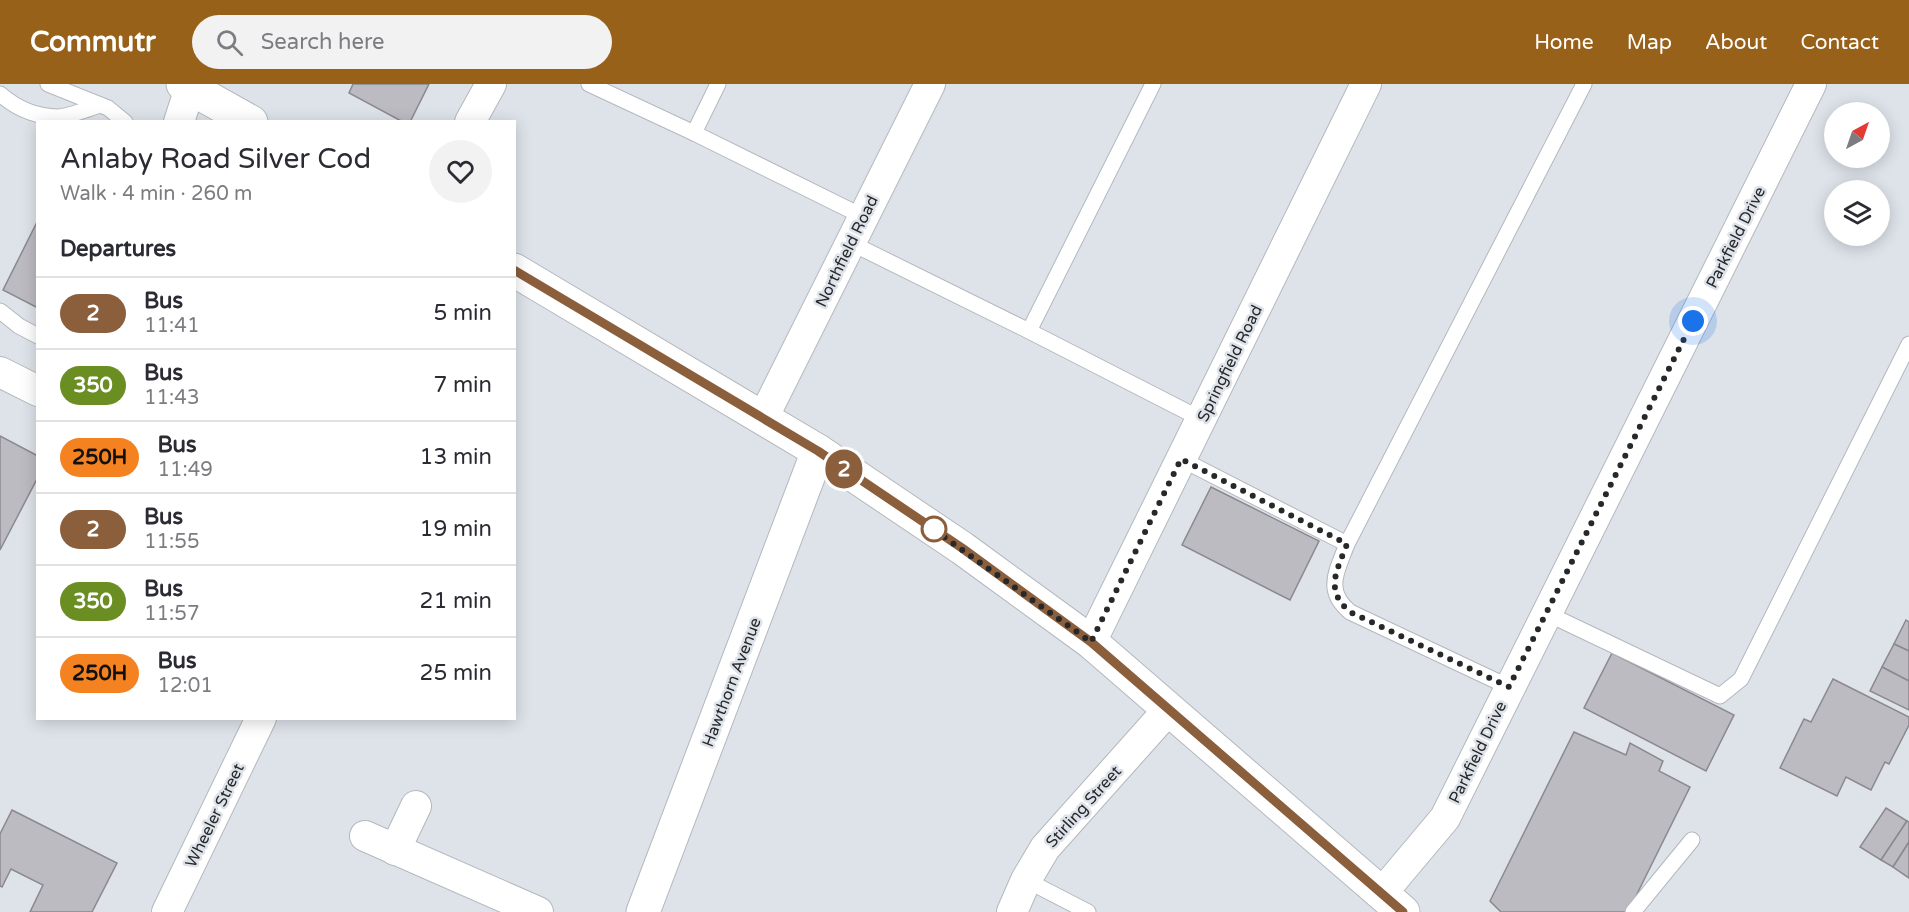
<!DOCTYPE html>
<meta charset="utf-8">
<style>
body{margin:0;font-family:"Varela Round",sans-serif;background:#f2f2f3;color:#2b2b33;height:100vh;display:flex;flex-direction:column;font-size:22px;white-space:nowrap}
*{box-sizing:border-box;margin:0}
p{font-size:20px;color:#7c7c81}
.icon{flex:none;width:33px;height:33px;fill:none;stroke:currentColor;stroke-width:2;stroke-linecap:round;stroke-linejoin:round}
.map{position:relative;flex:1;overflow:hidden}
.panel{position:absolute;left:36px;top:36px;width:480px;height:600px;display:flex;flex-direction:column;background:#fff;border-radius:0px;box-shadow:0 3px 15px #0003}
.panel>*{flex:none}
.badge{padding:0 12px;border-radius:20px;font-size:21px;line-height:39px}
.needle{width:39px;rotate:40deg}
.tools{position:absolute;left:1824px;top:18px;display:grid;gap:12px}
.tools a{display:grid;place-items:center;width:66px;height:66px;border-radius:50%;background:#fff;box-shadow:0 3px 15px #0003;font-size:30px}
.you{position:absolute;width:30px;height:30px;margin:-15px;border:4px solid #fff;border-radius:50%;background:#1a73e8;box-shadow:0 0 0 9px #1a73e833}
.map>.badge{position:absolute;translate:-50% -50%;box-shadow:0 0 0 3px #fff}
h2{padding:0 24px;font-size:22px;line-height:54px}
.round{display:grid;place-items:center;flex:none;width:63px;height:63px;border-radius:32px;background:#f2f2f3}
.overview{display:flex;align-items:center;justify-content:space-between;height:102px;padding:0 24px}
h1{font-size:28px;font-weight:600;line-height:45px}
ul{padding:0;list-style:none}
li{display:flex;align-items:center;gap:18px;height:72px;padding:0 24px;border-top:2px solid #e1e1e2}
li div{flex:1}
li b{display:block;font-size:22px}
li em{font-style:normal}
li .badge{min-width:66px;font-weight:700;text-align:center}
header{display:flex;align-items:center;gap:36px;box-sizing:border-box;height:84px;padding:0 30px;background:#98611a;color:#fff}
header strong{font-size:28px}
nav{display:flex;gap:33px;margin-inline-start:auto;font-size:21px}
.search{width:420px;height:54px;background:#f2f2f3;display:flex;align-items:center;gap:15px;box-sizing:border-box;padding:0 21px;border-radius:33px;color:#7c7c81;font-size:22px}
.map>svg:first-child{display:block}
.building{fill:#bdbbc2;stroke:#8b888f;stroke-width:1.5}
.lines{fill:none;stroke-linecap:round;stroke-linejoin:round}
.lane-casing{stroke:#b3b8be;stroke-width:17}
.street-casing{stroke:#b3b8be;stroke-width:32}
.secondary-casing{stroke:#b3b8be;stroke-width:35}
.primary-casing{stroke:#b3b8be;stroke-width:35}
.lane{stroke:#fff;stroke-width:15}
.street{stroke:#fff;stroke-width:30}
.secondary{stroke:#fff;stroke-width:33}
.primary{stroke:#fff;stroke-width:33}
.line-casing{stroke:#fff;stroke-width:14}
.line{stroke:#8b5e3c;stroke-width:9}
.walk{stroke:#26282a;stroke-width:6;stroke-dasharray:0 10.8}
.stop-dot{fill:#fff;stroke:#8b5e3c;stroke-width:3}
.labels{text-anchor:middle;stroke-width:5;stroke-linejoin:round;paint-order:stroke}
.street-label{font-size:16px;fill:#26282a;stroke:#dee3ea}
</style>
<header>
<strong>Commutr</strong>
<div class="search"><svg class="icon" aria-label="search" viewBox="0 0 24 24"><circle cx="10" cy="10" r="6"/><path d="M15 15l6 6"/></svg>Search here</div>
<nav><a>Home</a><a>Map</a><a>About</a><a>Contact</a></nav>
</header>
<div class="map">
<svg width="1909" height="828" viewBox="0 0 1909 828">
<rect width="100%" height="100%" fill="#dee3ea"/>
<g class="building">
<path d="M353,0H429L410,38H403L349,9Z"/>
<path d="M38,136V224L3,206Z"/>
<path d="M0,352L38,372V393L0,466Z"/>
<path d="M1211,403L1319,457L1290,516L1182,461Z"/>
<path d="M1906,536L1909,538V567L1894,560Z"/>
<path d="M1894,560L1909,567V597L1882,583Z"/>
<path d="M1612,569L1734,631L1706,687L1584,624Z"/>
<path d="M1882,583L1909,597V626L1870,607Z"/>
<path d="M1833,595L1909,633V641L1889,680L1885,678L1871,706L1846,693L1837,712L1780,684L1804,635L1811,638Z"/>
<path d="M1574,648L1626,671L1630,659L1663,677L1659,687L1690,703L1628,828H1501L1490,817Z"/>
<path d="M1886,724L1907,737L1881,776L1860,763Z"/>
<path d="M12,726L117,779L92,828H30L43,801L11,785L2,803L0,802V750Z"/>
<path d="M1907,737L1909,738V758L1893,783L1881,776Z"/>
<path d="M1909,758V794L1893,783Z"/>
</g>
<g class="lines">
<g class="lane-casing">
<g id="lane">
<path d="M48,0L108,24L125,38"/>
<path d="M589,0L694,49L862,132"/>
<path d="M0,10C16,24 36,33 58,33C71,32 87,25 100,21"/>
<path d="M694,49L718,0"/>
<path d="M851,159L1029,247L1153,0"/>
<path d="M0,227L19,242L38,252"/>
<path d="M1029,247L1201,335"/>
<path d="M1181,375L1347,460L1584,0"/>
<path d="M1347,460C1337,487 1324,506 1350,528L1509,603"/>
<path d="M1546,529L1720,612L1741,595L1909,260"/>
<path d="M1026,796L1088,828"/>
<path d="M1633,828L1692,756"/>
</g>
</g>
<g class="street-casing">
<g id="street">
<path d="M179,38L190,4"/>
<path d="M470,38L491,0"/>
<path d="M0,288L38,307"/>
<path d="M763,334L930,0"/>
<path d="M1091,558L1366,0"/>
<path d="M365,752L538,828"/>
<path d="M395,766L416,722"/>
<path d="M1382,809L1445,734L1811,0"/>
<path d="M167,828L261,634"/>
<path d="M1012,828L1026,796L1045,764L1169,625"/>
</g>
</g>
<g class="secondary-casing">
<path id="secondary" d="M643,828L818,367"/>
</g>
<g class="primary-casing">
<g id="primary">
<path d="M183,0L251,38"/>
<path d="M514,186L818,367L962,464L1091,558L1403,828"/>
</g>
</g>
<use href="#lane" class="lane"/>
<use href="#street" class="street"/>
<use href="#secondary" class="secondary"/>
<use href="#primary" class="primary"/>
</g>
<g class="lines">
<g class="line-casing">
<path id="line" d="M514,186L818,367L962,464L1091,558L1403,828"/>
</g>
<use href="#line" class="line"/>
<path class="walk" d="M934,445L926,440L1091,558L1181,375L1347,460C1337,487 1324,506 1350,528L1509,603L1693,237"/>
</g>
<circle class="stop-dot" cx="934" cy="445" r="12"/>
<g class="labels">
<g class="street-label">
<text transform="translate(1735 153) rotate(-63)" y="6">Parkfield Drive</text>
<text transform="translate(846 167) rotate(-64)" y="6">Northfield Road</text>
<text transform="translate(1229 279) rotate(-64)" y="6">Springfield Road</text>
<text transform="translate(731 598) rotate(-69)" y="6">Hawthorn Avenue</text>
<text transform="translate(1477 668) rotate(-64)" y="6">Parkfield Drive</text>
<text transform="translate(1083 722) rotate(-48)" y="6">Stirling Street</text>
<text transform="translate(214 731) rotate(-64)" y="6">Wheeler Street</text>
</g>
</g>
</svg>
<div class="tools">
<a><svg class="needle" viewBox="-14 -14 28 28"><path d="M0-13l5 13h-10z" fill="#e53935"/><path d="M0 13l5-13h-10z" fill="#7c7c81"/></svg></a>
<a><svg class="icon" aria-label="layers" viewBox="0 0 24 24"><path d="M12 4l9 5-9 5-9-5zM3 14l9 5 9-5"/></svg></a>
</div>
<div class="you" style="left:1693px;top:237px"></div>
<b class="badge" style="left:844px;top:385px;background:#8b5e3c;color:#fff">2</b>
<section class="panel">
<div class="overview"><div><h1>Anlaby Road Silver Cod</h1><p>Walk · 4 min · 260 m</p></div><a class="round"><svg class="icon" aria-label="heart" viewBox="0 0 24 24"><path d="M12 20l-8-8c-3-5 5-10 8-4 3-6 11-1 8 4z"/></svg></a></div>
<h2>Departures</h2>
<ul>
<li><span class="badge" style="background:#8b5e3c;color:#fff">2</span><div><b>Bus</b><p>11:41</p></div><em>5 min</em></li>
<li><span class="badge" style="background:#6b8e23;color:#fff">350</span><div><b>Bus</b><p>11:43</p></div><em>7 min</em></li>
<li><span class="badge" style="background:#f58220;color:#111">250H</span><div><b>Bus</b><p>11:49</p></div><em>13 min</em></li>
<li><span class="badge" style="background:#8b5e3c;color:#fff">2</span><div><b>Bus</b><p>11:55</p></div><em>19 min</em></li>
<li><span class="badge" style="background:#6b8e23;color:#fff">350</span><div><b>Bus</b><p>11:57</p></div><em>21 min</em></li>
<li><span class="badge" style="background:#f58220;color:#111">250H</span><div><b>Bus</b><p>12:01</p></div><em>25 min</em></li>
</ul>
</section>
</div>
